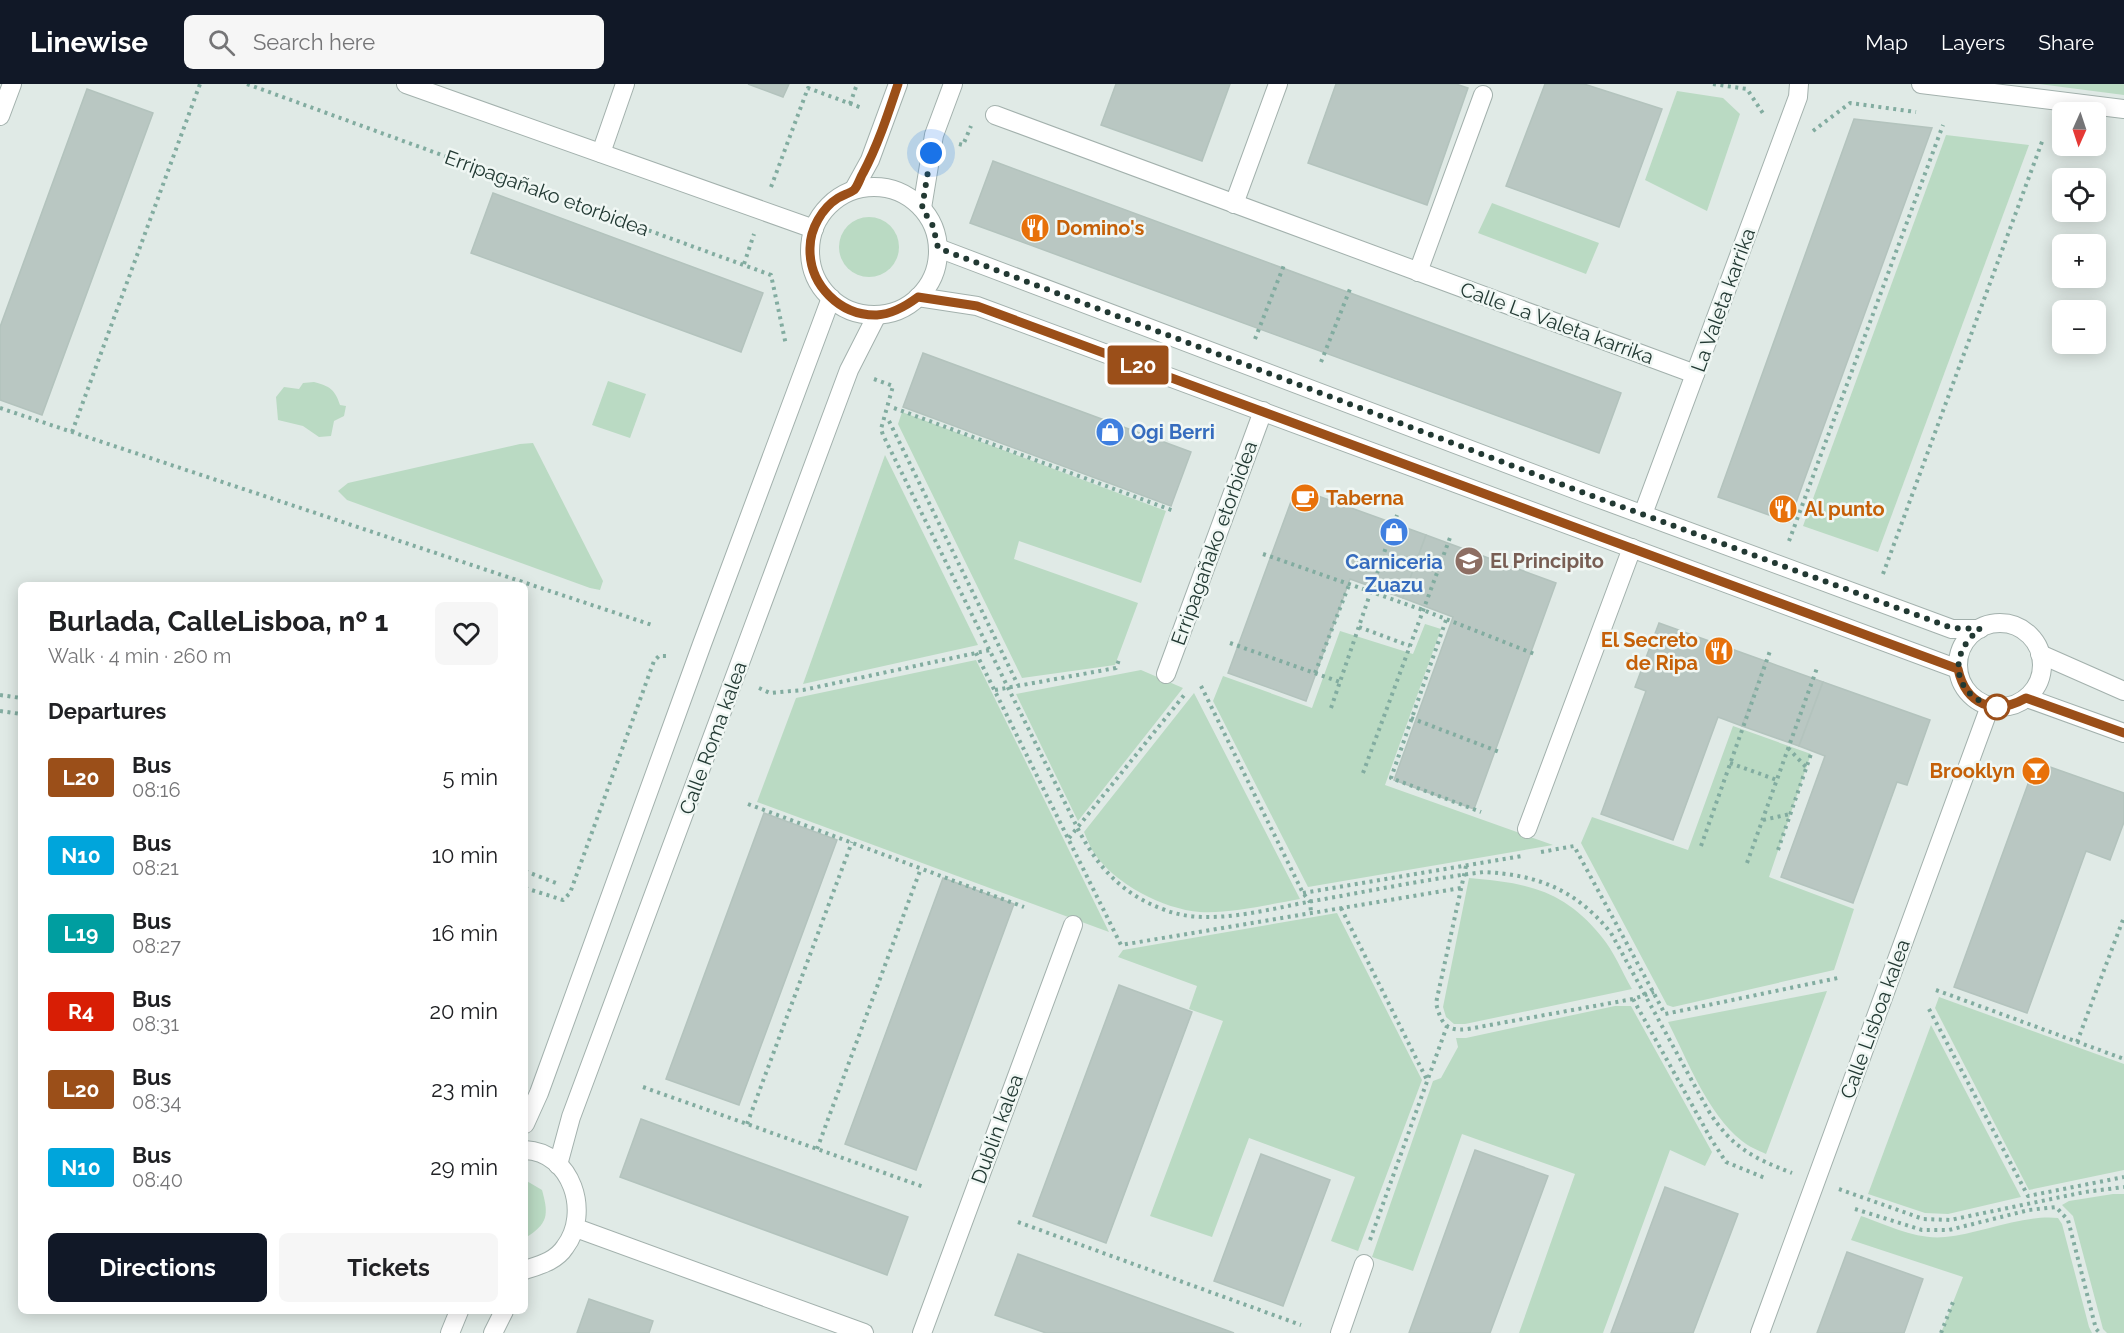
<!DOCTYPE html>
<meta charset="utf-8">
<style>
body{margin:0;font-family:Raleway,sans-serif;background:#f6f6f6;color:#202124;height:100vh;display:flex;flex-direction:column;font-size:22px;white-space:nowrap}
*{box-sizing:border-box;margin:0}
p{font-size:20px;color:#757577}
.icon{flex:none;width:33px;height:33px;fill:none;stroke:currentColor;stroke-width:2;stroke-linecap:round;stroke-linejoin:round}
.map{position:relative;flex:1;overflow:hidden}
.panel{position:absolute;left:18px;top:498px;width:510px;height:732px;display:flex;flex-direction:column;background:#fff;border-radius:9px;box-shadow:0 3px 15px #0003}
.panel>*{flex:none}
.badge{padding:0 12px;border-radius:4px;font-size:21px;line-height:39px}
.needle{width:39px;rotate:183deg}
.tools{position:absolute;left:2052px;top:18px;display:grid;gap:12px}
.tools a{display:grid;place-items:center;width:54px;height:54px;border-radius:9px;background:#fff;box-shadow:0 3px 15px #0003;font-size:30px}
.you{position:absolute;width:30px;height:30px;margin:-15px;border:4px solid #fff;border-radius:50%;background:#1a73e8;box-shadow:0 0 0 9px #1a73e833}
.map>.badge{position:absolute;translate:-50% -50%;box-shadow:0 0 0 3px #fff}
h2{padding:0 30px;font-size:22px;line-height:54px}
.round{display:grid;place-items:center;flex:none;width:63px;height:63px;border-radius:9px;background:#f6f6f6}
.head{display:flex;align-items:center;justify-content:space-between;height:102px;padding:0 30px}
h1{font-size:28px;font-weight:700;line-height:45px}
.cta{display:flex;gap:12px;margin-top:auto;padding:12px 30px}
.cta a{flex:1;height:69px;border-radius:9px;background:#111827;color:#fff;font-size:24px;font-weight:700;line-height:69px;text-align:center}
.cta a+a{background:#f6f6f6;color:#202124}
ul{padding:0;list-style:none}
li{display:flex;align-items:center;gap:18px;height:78px;padding:0 30px}
li div{flex:1}
li b{display:block;font-size:22px}
li em{font-style:normal}
li .badge{min-width:66px;font-weight:700;text-align:center}
header{display:flex;align-items:center;gap:36px;box-sizing:border-box;height:84px;padding:0 30px;background:#111827;color:#fff}
header strong{font-size:28px}
nav{display:flex;gap:33px;margin-inline-start:auto;font-size:21px}
.search{width:420px;height:54px;background:#f6f6f6;display:flex;align-items:center;gap:15px;box-sizing:border-box;padding:0 21px;border-radius:9px;color:#757577;font-size:22px}
.map>svg:first-child{display:block}
.green{fill:#badac3}
.building{fill:#b9c7c2;stroke:#b3c3bd;stroke-width:1.5}
.lines{fill:none;stroke-linecap:round;stroke-linejoin:round}
.minor-casing{stroke:#a3b1ad;stroke-width:20}
.path{stroke:#82aca0;stroke-width:4;stroke-dasharray:3 4.5;stroke-linecap:butt}
.minor{stroke:#fff;stroke-width:18}
.line-casing{stroke:#fff;stroke-width:14}
.line{stroke:#9b4f19;stroke-width:9}
.walk{stroke:#223933;stroke-width:6;stroke-dasharray:0 10.8}
.stop-dot{fill:#fff;stroke:#9b4f19;stroke-width:3}
.labels{text-anchor:middle;stroke-width:5;stroke-linejoin:round;paint-order:stroke}
.street-label{font-size:20px;fill:#223933;stroke:#f0f7f4}
.food-label{font-size:20px;font-weight:bold;fill:#c56008;stroke:#f0f7f4;text-anchor:start}
.shop-label{font-size:20px;font-weight:bold;fill:#366cbe;stroke:#f0f7f4;text-anchor:start}
.education-label{font-size:20px;font-weight:bold;fill:#785e54;stroke:#f0f7f4;text-anchor:start}
</style>
<header>
<strong>Linewise</strong>
<div class="search"><svg class="icon" aria-label="search" viewBox="0 0 24 24"><circle cx="10" cy="10" r="6"/><path d="M15 15l6 6"/></svg>Search here</div>
<nav><a>Map</a><a>Layers</a><a>Share</a></nav>
</header>
<div class="map">
<svg width="2124" height="1249" viewBox="0 0 2124 1249">
<rect width="100%" height="100%" fill="#e0eae6"/>
<g class="green">
<path d="M2039,0H2124V11Z"/>
<path d="M1677,7L1723,14L1740,30L1707,127L1645,96Z"/>
<path d="M1946,51L2029,61L1878,468L1803,442Z"/>
<path d="M1492,119L1599,159L1586,190L1478,149Z"/>
<circle cx="869" cy="163" r="30"/>
<path d="M608,297L646,310L630,354L592,341Z"/>
<path d="M314,298C329,302 335,305 340,321L346,322L344,332L334,337L331,352L319,353L303,342L278,336L276,313L284,303L299,305L303,299Z"/>
<path d="M902,328L1166,427L1141,499L1019,457L1014,475L1138,519L1115,581L1022,594L898,340Z"/>
<path d="M533,359L603,497L600,506L590,504L347,416L338,407L348,399L520,360Z"/>
<path d="M885,371L978,561L803,600Z"/>
<path d="M1425,540L1441,545L1385,701L1553,761L1308,803L1213,617L1223,592L1312,624L1340,547L1413,570Z"/>
<path d="M976,576L1109,848L757,718L796,614Z"/>
<path d="M1141,586L1183,604L1078,737L1016,610Z"/>
<path d="M1194,609L1300,815C1271,820 1229,830 1200,828C1163,825 1115,800 1094,769C1090,763 1087,755 1084,748Z"/>
<path d="M1733,642L1811,670L1769,793L1854,825L1834,886L1673,923L1667,921L1581,759L1592,733L1688,766Z"/>
<path d="M1469,794C1526,799 1563,805 1601,852C1614,867 1622,888 1632,905L1465,940H1454L1446,933L1443,923Z"/>
<path d="M1337,829L1422,996L1358,1167L1331,1157L1355,1093L1249,1054L1212,1153L1150,1132L1223,937L1189,925L1197,902L1118,873L1123,866Z"/>
<path d="M1827,907L1766,1070C1758,1066 1749,1063 1742,1057C1707,1029 1688,977 1668,938Z"/>
<path d="M1939,913L2124,980V1086L2029,1106L1935,924Z"/>
<path d="M1615,922H1631L1712,1068L1705,1082L1670,1066L1603,1249H1519L1575,1090L1462,1050L1413,1187L1372,1173L1433,997L1441,994L1458,963L1456,954H1466Z"/>
<path d="M1931,941L2021,1113L1948,1130L1925,1129L1868,1110Z"/>
<path d="M525,1096L542,1106C549,1131 548,1140 525,1154Z"/>
<path d="M2113,1110H2124V1249H2107L2103,1245L2073,1132L2062,1121L2069,1117Z"/>
<path d="M1861,1132C1887,1141 1916,1156 1945,1153C1979,1150 2025,1130 2058,1134L2062,1140L2089,1243L2092,1249H1941L1963,1193L1851,1156Z"/>
</g>
<g class="building">
<path d="M748,0H789L783,13Z"/>
<path d="M1116,0H1230L1202,77L1101,41Z"/>
<path d="M1336,0H1456L1468,4L1427,121L1308,79Z"/>
<path d="M1545,0H1584L1662,25L1619,143L1506,102Z"/>
<path d="M87,5L153,29L42,331L0,316V243Z"/>
<path d="M1854,35L1932,44L1789,438L1718,413Z"/>
<path d="M993,77L1621,309L1599,369L970,139Z"/>
<path d="M493,109L763,209L741,268L471,169Z"/>
<path d="M923,269L1191,368L1171,422L903,323Z"/>
<path d="M1296,404L1426,451L1403,514L1350,495L1306,617L1228,589Z"/>
<path d="M1426,451L1556,499L1474,725L1394,696L1453,533L1403,514Z"/>
<path d="M1659,539L1765,577L1742,642L1718,633L1673,756L1601,730L1646,607L1635,603Z"/>
<path d="M1765,577L1823,598L1799,662L1742,642Z"/>
<path d="M1823,598L1930,636L1907,701L1897,698L1853,819L1781,793L1825,672L1799,662Z"/>
<path d="M2036,678L2124,709V738L2110,776L2086,767L2027,929L1954,903Z"/>
<path d="M764,729L837,756L739,1021L666,995Z"/>
<path d="M943,794L1014,820L916,1086L845,1060Z"/>
<path d="M1119,901L1192,928L1106,1159L1033,1132Z"/>
<path d="M641,1035L908,1133L887,1191L620,1093Z"/>
<path d="M1475,1066L1548,1092L1490,1249H1409Z"/>
<path d="M1261,1070L1330,1096L1283,1222L1214,1197Z"/>
<path d="M1665,1103L1738,1130L1693,1249H1611Z"/>
<path d="M1847,1168L1923,1195L1904,1249H1817Z"/>
<path d="M1018,1170L1234,1249H1046L995,1231Z"/>
<path d="M589,1215L653,1237L649,1249H577Z"/>
</g>
<g class="lines">
<g class="minor-casing">
<g id="minor">
<path d="M406,0L814,145"/>
<path d="M1921,0L2124,25"/>
<path d="M995,31L1695,290"/>
<path d="M0,32L12,0"/>
<path d="M601,69L625,0"/>
<circle cx="874" cy="167" r="64"/>
<path d="M854,105L870,76L898,0"/>
<path d="M1234,120L1278,0"/>
<path d="M922,124L934,51L953,0"/>
<path d="M938,164L1587,410L1952,545H1980"/>
<path d="M1418,188L1483,11"/>
<path d="M918,213L977,222L1958,585"/>
<path d="M1643,430L1798,13L1799,0"/>
<circle cx="2000" cy="581" r="42"/>
<path d="M2040,570L2124,607"/>
<path d="M1166,590L1263,327"/>
<path d="M2027,614L2124,649"/>
<path d="M1527,745L1632,464"/>
<path d="M525,1040L539,1009L702,560L831,214"/>
<path d="M525,1066C572,1068 591,1129 565,1163C556,1177 540,1181 525,1186"/>
<path d="M558,1081L571,1033L849,286L877,231"/>
<path d="M576,1144L864,1249"/>
<path d="M450,1249L459,1227"/>
<path d="M493,1249L504,1227"/>
<path d="M922,1249L1073,841"/>
<path d="M1340,1249L1364,1180"/>
<path d="M1760,1249L1990,622"/>
</g>
</g>
<g class="path">
<path d="M247,0L771,191L786,261"/>
<path d="M1713,0L1747,5L1764,31"/>
<path d="M850,20L857,0"/>
<path d="M1813,47L1850,19L1916,28"/>
<path d="M959,60L963,61L971,42"/>
<path d="M771,103L808,4L862,24"/>
<path d="M744,180L754,150"/>
<path d="M1255,255L1284,181"/>
<path d="M1321,278L1350,205"/>
<path d="M874,295L893,302L881,345L883,351L1078,745C1098,784 1123,811 1165,826C1209,843 1268,825 1313,817C1370,807 1427,795 1484,788C1539,791 1576,806 1611,849L1708,1026C1731,1063 1753,1074 1792,1089"/>
<path d="M0,324L652,541"/>
<path d="M894,324L1174,427"/>
<path d="M889,337L1018,601"/>
<path d="M72,348L200,0"/>
<path d="M1789,457L1943,41"/>
<path d="M1263,470L1423,526L1537,571"/>
<path d="M1883,490L2043,55"/>
<path d="M1446,536L1391,694L1481,728"/>
<path d="M1359,543L1410,562"/>
<path d="M1230,559L1340,598"/>
<path d="M976,569L1121,861L1461,804"/>
<path d="M1315,589L1349,501"/>
<path d="M1201,602L1303,809L1310,818L1311,828"/>
<path d="M759,604L770,609L803,606L990,566"/>
<path d="M995,606L1116,584L1120,573"/>
<path d="M0,611L21,614"/>
<path d="M1331,624L1397,431"/>
<path d="M0,627L21,630"/>
<path d="M1411,634L1502,669"/>
<path d="M1788,664L1806,683"/>
<path d="M1730,679L1777,696"/>
<path d="M1363,689L1451,451"/>
<path d="M748,720L1024,823"/>
<path d="M1763,736L1790,730"/>
<path d="M1069,754L1185,610"/>
<path d="M1701,762L1770,567"/>
<path d="M1778,766L1811,670"/>
<path d="M1541,768L1574,762L1665,930L1838,894"/>
<path d="M1747,779L1817,584"/>
<path d="M1466,782L1436,919C1441,939 1446,948 1468,945L1633,915L1654,908"/>
<path d="M525,787L556,799"/>
<path d="M525,804L563,816L570,809L654,577L659,572H670"/>
<path d="M1303,809L1522,772"/>
<path d="M1341,824L1427,996"/>
<path d="M1936,906L2124,975"/>
<path d="M1633,915L1711,1055L1726,1078L1765,1094"/>
<path d="M1929,925L2028,1112L2124,1093"/>
<path d="M2077,958L2124,833"/>
<path d="M643,1003L924,1103"/>
<path d="M747,1040L852,758"/>
<path d="M817,1065L921,784"/>
<path d="M1839,1105L1923,1135L1950,1136L2085,1108L2124,1103"/>
<path d="M1855,1125L1922,1146H1949L2029,1126L2056,1123L2068,1136L2096,1245L2100,1249"/>
<path d="M1018,1138L1301,1241"/>
<path d="M1370,1156L1447,942"/>
<path d="M1941,1249L1953,1218"/>
</g>
<use href="#minor" class="minor"/>
</g>
<g class="lines">
<g class="line-casing">
<path id="line" d="M898,0C888,30 878,61 863,89C860,94 858,102 854,106C850,109 843,111 838,114C822,124 810,145 810,164C809,201 840,232 877,231C893,230 906,222 918,213L977,222L1958,585C1966,621 1994,632 2026,614L2124,649"/>
</g>
<use href="#line" class="line"/>
<path class="walk" d="M931,69L922,124L933,142L938,164L1587,410L1952,544L1980,545C1943,573 1956,619 2002,623H1997"/>
</g>
<defs>
<g id="restaurant-disc" transform="scale(1.5)"><circle r="9.5" fill="#e8710a" stroke="#f0f7f4"/><path d="M-5-6h1v4h1v-4h1v4h1v-4h1v5L-1.5 .5V6h-2V.5L-5-1ZM5-6V6H3V1.5H1.5Q1.5-4 5-6Z" fill="#fff"/></g>
<g id="shop-disc" transform="scale(1.5)"><circle r="9.5" fill="#3f7fe0" stroke="#f0f7f4"/><path d="M-5-2.5h2.3a2.7 3.5 0 0 1 5.4 0H5L5.5 6h-11ZM-1.5-2.5h3a1.5 2.3 0 0 0-3 0Z" fill="#fff"/></g>
<g id="cafe-disc" transform="scale(1.5)"><circle r="9.5" fill="#e8710a" stroke="#f0f7f4"/><path d="M-5.5-4.5H6V0H3Q3 3.5 0 3.5H-2.5Q-5.5 3.5-5.5 0ZM3-3.2v2h1.7v-2ZM-6 4.5H4V6H-6Z" fill="#fff"/></g>
<g id="school-disc" transform="scale(1.5)"><circle r="9.5" fill="#8d6e63" stroke="#f0f7f4"/><path d="M0-5L7-2L0 1L-7-2ZM-4 1L0 2.5L4 1V4Q0 6-4 4Z" fill="#fff"/></g>
<g id="bar-disc" transform="scale(1.5)"><circle r="9.5" fill="#e8710a" stroke="#f0f7f4"/><path d="M-6-5H6L.8 .8V4.5H3.5V6h-7V4.5H-.8V.8Z" fill="#fff"/></g>
</defs>
<g fill-rule="evenodd">
<use href="#restaurant-disc" x="1035" y="144"/>
<use href="#shop-disc" x="1110" y="348"/>
<use href="#cafe-disc" x="1305" y="414"/>
<use href="#restaurant-disc" x="1783" y="425"/>
<use href="#shop-disc" x="1394" y="448"/>
<use href="#school-disc" x="1469" y="477"/>
<use href="#restaurant-disc" x="1719" y="567"/>
<use href="#bar-disc" x="2036" y="687"/>
</g>
<circle class="stop-dot" cx="1997" cy="623" r="12"/>
<g class="labels">
<g class="street-label">
<text transform="translate(547 109) rotate(20)" y="7">Erripagañako etorbidea</text>
<text transform="translate(1723 216) rotate(-70)" y="7">La Valeta karrika</text>
<text transform="translate(1557 239) rotate(20)" y="7">Calle La Valeta karrika</text>
<text transform="translate(1214 459) rotate(-70)" y="7">Erripagañako etorbidea</text>
<text transform="translate(713 654) rotate(-70)" y="7">Calle Roma kalea</text>
<text transform="translate(1875 935) rotate(-70)" y="7">Calle Lisboa kalea</text>
<text transform="translate(997 1045) rotate(-70)" y="7">Dublin kalea</text>
</g>
<g class="food-label">
<text x="1056" y="151">Domino's</text>
<text x="1326" y="421">Taberna</text>
<text x="1804" y="432">Al punto</text>
<text x="1698" y="563" text-anchor="end">El Secreto<tspan x="1698" dy="23">de Ripa</tspan></text>
<text x="2015" y="694" text-anchor="end">Brooklyn</text>
</g>
<g class="shop-label">
<text x="1131" y="355">Ogi Berri</text>
<text x="1394" y="485" text-anchor="middle">Carniceria<tspan x="1394" dy="23">Zuazu</tspan></text>
</g>
<g class="education-label">
<text x="1490" y="484">El Principito</text>
</g>
</g>
</svg>
<div class="tools">
<a><svg class="needle" viewBox="-14 -14 28 28"><path d="M0-13l5 13h-10z" fill="#e53935"/><path d="M0 13l5-13h-10z" fill="#757577"/></svg></a>
<a><svg class="icon" aria-label="locate" viewBox="0 0 24 24"><circle cx="12" cy="12" r="6"/><path d="M12 2v4M12 18v4M2 12h4M18 12h4"/></svg></a>
<a>+</a>
<a>−</a>
</div>
<div class="you" style="left:931px;top:69px"></div>
<b class="badge" style="left:1138px;top:281px;background:#9b4f19;color:#fff">L20</b>
<section class="panel">
<div class="head"><div><h1>Burlada, CalleLisboa, nº 1</h1><p>Walk · 4 min · 260 m</p></div><a class="round"><svg class="icon" aria-label="heart" viewBox="0 0 24 24"><path d="M12 20l-8-8c-3-5 5-10 8-4 3-6 11-1 8 4z"/></svg></a></div>
<h2>Departures</h2>
<ul>
<li><span class="badge" style="background:#9b4f19;color:#fff">L20</span><div><b>Bus</b><p>08:16</p></div><em>5 min</em></li>
<li><span class="badge" style="background:#00a5db;color:#fff">N10</span><div><b>Bus</b><p>08:21</p></div><em>10 min</em></li>
<li><span class="badge" style="background:#009ea0;color:#fff">L19</span><div><b>Bus</b><p>08:27</p></div><em>16 min</em></li>
<li><span class="badge" style="background:#d81e05;color:#fff">R4</span><div><b>Bus</b><p>08:31</p></div><em>20 min</em></li>
<li><span class="badge" style="background:#9b4f19;color:#fff">L20</span><div><b>Bus</b><p>08:34</p></div><em>23 min</em></li>
<li><span class="badge" style="background:#00a5db;color:#fff">N10</span><div><b>Bus</b><p>08:40</p></div><em>29 min</em></li>
</ul>
<div class="cta"><a>Directions</a><a>Tickets</a></div>
</section>
</div>
